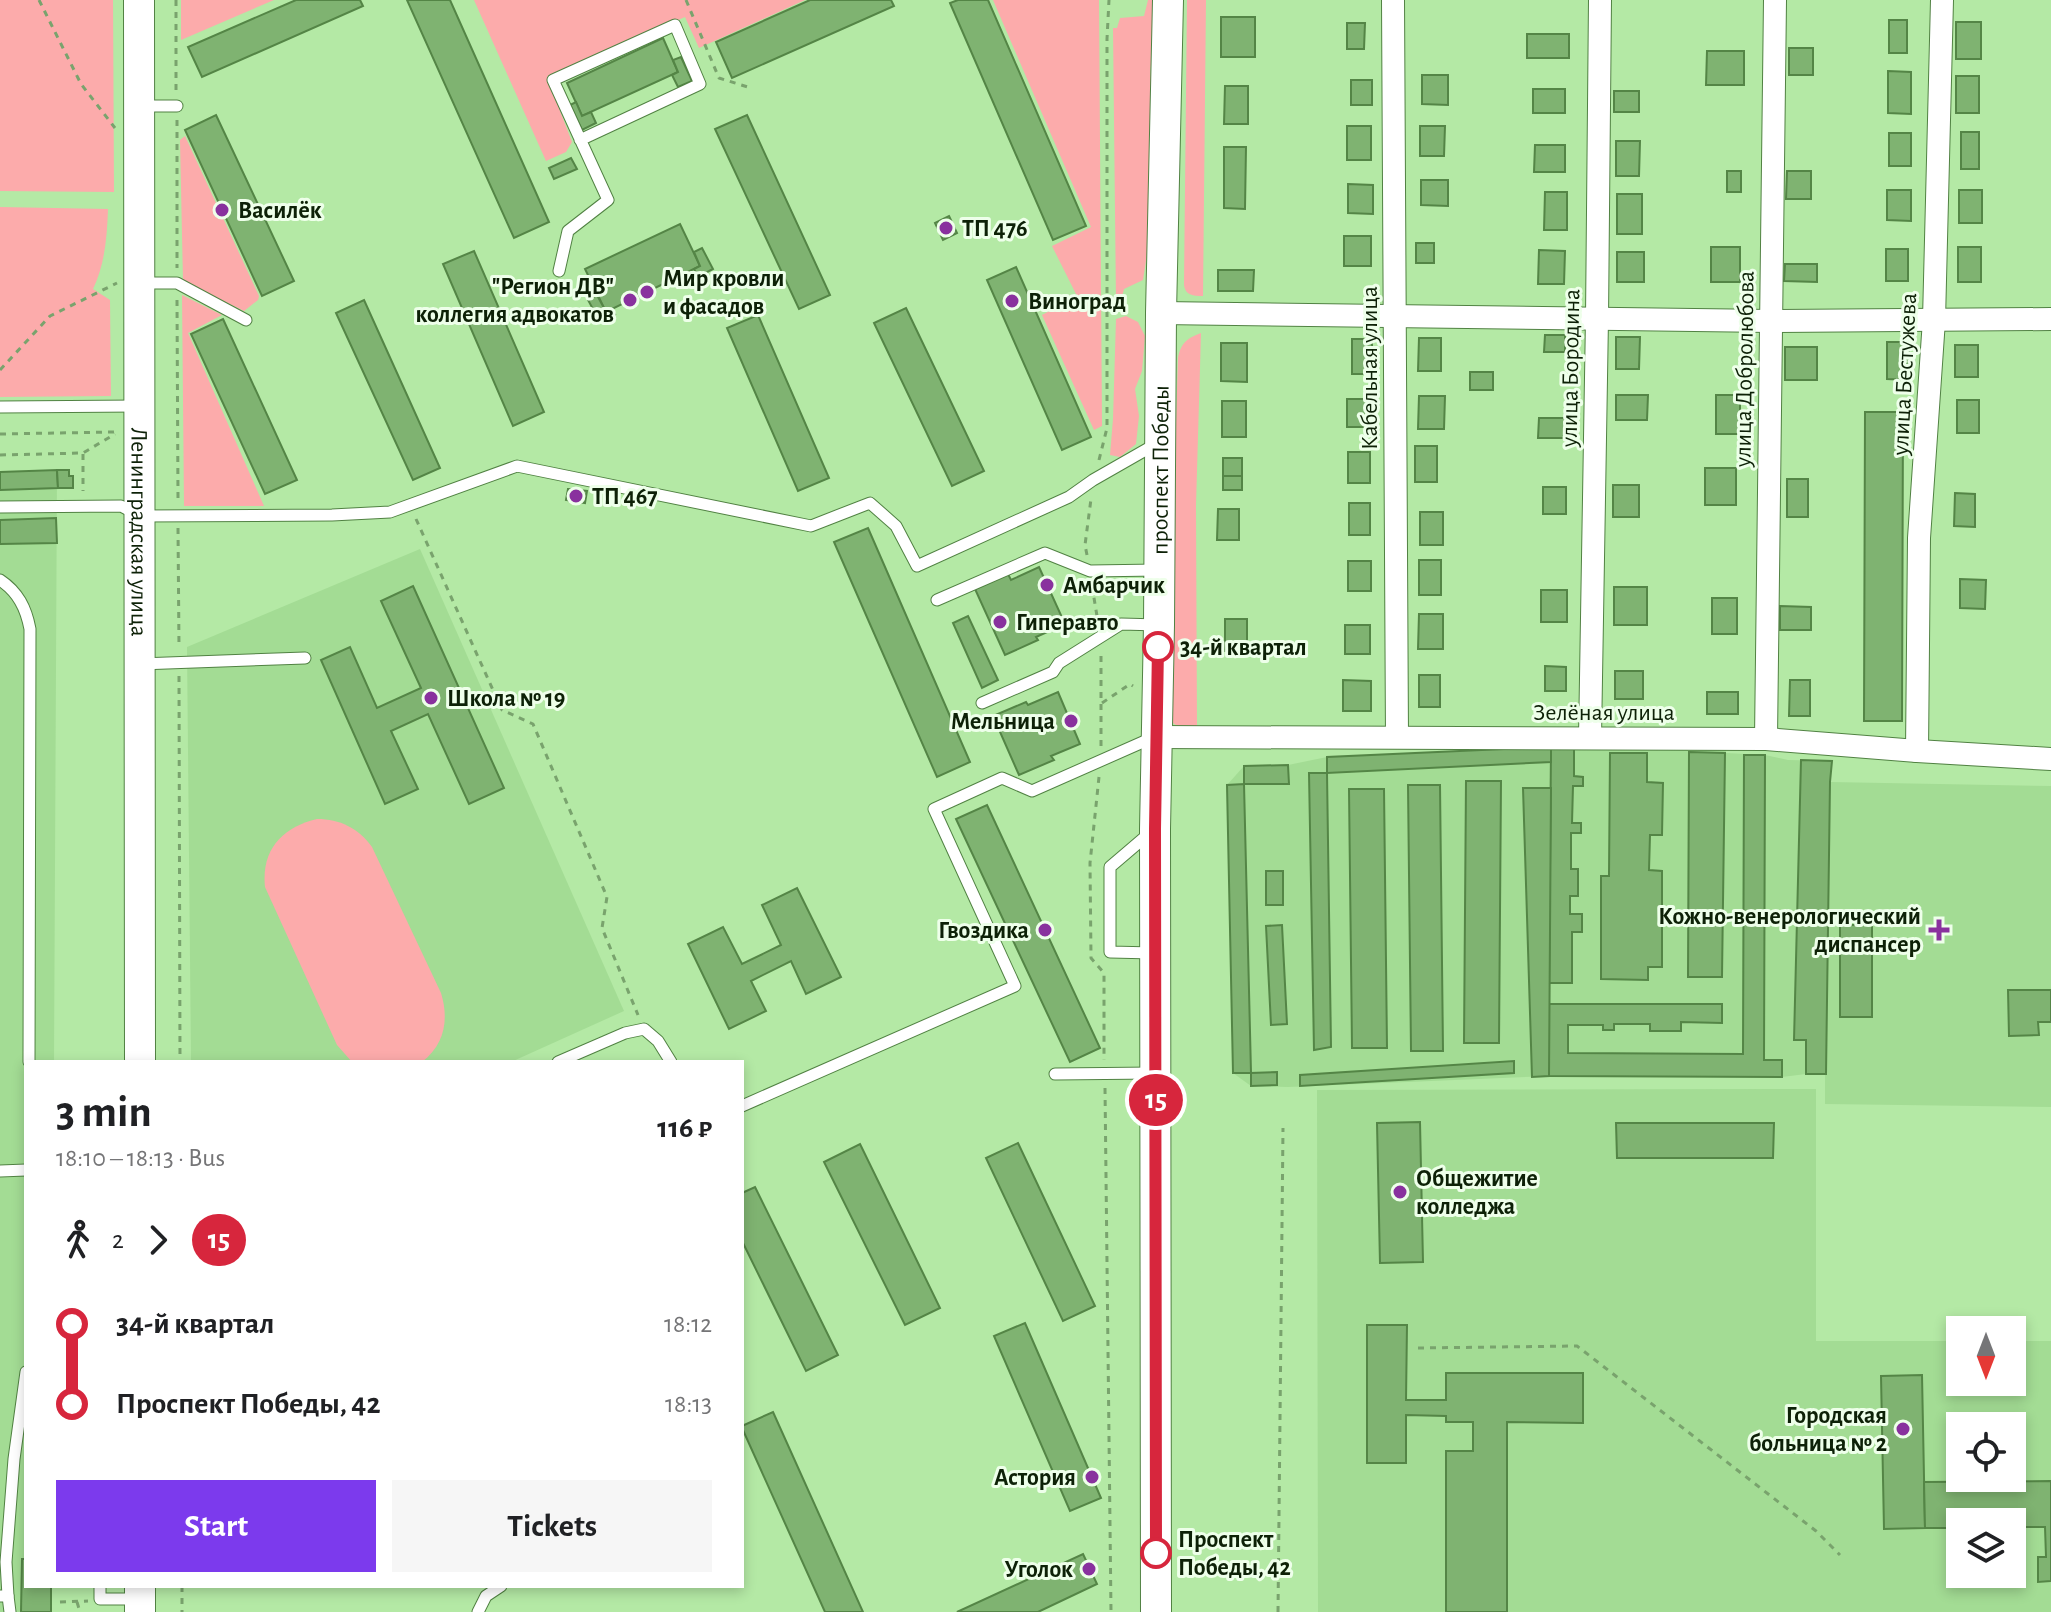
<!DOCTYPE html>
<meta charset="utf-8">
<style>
body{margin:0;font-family:"Alegreya Sans",sans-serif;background:#f6f6f6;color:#202124;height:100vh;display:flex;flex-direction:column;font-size:30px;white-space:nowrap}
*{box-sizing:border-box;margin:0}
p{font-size:26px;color:#757577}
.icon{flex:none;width:44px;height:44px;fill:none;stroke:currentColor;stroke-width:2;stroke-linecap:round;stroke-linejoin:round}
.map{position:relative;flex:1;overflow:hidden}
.sheet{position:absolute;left:24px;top:1060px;width:720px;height:528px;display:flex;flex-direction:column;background:#fff;border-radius:0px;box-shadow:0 4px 12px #0003}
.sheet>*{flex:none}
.badge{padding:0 16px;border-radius:26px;font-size:28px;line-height:52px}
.needle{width:52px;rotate:180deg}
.buttons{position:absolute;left:1946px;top:1316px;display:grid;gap:16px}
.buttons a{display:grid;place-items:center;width:80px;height:80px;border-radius:0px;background:#fff;box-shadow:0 4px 12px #0003;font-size:40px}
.map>.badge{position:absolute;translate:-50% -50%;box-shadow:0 0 0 4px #fff}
.legs{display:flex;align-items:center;gap:12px;height:88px;padding:0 32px;font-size:26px}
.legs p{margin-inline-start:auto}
.head{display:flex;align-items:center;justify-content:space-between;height:136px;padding:0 32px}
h1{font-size:44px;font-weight:700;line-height:60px}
.cta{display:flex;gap:16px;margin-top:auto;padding:16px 32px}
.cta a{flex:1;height:92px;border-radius:0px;background:#7c3aed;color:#fff;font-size:32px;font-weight:700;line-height:92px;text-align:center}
.cta a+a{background:#f6f6f6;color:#202124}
ul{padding:0 32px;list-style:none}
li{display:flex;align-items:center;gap:28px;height:80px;font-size:30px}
li i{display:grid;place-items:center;width:12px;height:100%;margin:0 10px;background:currentColor}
li i::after{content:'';width:20px;height:20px;margin:-10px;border:6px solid;border-radius:50%;background:#fff}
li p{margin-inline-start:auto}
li:first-child i{background:linear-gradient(#0000 50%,currentColor 0)}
li:last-child i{background:linear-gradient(currentColor 50%,#0000 0)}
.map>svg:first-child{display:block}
.built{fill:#a3dc94;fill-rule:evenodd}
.green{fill:#fcabab}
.building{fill:#7fb371;stroke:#548546;stroke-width:2}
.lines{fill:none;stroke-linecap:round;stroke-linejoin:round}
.lane-casing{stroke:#518243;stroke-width:13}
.street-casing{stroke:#518243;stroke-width:24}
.secondary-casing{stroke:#518243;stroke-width:32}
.path{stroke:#79a36d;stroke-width:3;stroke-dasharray:6 6;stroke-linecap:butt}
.lane{stroke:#fff;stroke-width:11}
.street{stroke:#fff;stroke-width:22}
.secondary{stroke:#fff;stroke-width:30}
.line-1-casing{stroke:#fff;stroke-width:18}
.line-1{stroke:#d7263d;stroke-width:12}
.poi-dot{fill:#89319e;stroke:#eeffea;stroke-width:3}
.stop-1-dot{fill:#fff;stroke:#d7263d;stroke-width:4}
.labels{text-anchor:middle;stroke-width:6;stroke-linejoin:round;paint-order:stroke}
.poi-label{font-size:24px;font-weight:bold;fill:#0d2107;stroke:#eeffea;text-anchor:start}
.street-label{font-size:24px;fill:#0d2107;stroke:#eeffea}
.stop-label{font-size:24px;font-weight:bold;fill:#0d2107;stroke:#eeffea;text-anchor:start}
</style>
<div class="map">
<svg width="2051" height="1612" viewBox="0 0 2051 1612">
<rect width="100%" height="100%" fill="#b4e9a5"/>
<g class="built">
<path d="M57,470L54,1062H26V1586H52V1612H0V472Z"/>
<path d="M420,549L624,1011L511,1062H191L187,647Z"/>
<path d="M1551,747L1726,748V753L1765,755L1788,760L1832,761L1830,782L2051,786V1107L1825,1104V1074H1806L1782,1077L1549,1076L1288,1087L1251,1086L1233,1073L1227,785L1244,766L1288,765L1327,757Z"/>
<path d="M1816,1089V1341H1960V1382H2012V1341H2051V1612H1318L1317,1090ZM1960,1426H2012V1478H1960ZM1960,1522H2012V1574H1960Z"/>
</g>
<g class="green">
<path d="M0,0H113L114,192L0,191Z"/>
<path d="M181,0H274L181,40Z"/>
<path d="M474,0H805L699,48L685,17L547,77L572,142L566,152L546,161Z"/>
<path d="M993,0H1099L1102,426L1094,430L1042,315L1077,296L1052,246L1091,227Z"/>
<path d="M1148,0H1161C1160,12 1148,70 1151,77C1152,81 1156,84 1159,87L1148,248L1143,280L1124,289L1120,304L1116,302L1113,28H1117L1120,18L1144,16Z"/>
<path d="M1187,0H1206L1203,296C1193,296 1185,295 1184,285Z"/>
<path d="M185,136L259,296L258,300L244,311L183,281L180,140Z"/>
<path d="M0,207L108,209C107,237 105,264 93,289L110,300L111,396L0,397Z"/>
<path d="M182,295L222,315L188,333L264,506H184Z"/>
<path d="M1126,316L1138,322L1145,336L1142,371L1135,389L1139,416L1136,444L1120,457L1110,455L1113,419L1116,319Z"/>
<path d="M1201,333L1196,505L1197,728C1182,728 1173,728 1167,714L1178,358C1181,343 1187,338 1201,333Z"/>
<path d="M317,819C340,819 358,828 372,847L441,993C449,1019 445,1044 422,1062H352L337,1045L265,887C261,849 283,827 317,819Z"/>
</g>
<g class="building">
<path d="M296,0H360L363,6L202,77L188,47Z"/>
<path d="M407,0H450L549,222L514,238Z"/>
<path d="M810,0H891L894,6L732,78L716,42Z"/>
<path d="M958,0H988L1086,226L1053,240L950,3Z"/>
<rect x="1221" y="17" width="34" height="40"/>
<rect x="1889" y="20" width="18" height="33"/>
<rect x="1956" y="22" width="25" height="37"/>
<path d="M1347,23H1365L1364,49H1347Z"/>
<rect x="1527" y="34" width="42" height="24"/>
<path d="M663,38L678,72L582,116L567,83Z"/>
<rect x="1789" y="48" width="24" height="27"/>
<path d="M1707,51H1744V85H1706Z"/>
<path d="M681,57L692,81L678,87L672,75L678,72L673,60Z"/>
<path d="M1888,71L1911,72V114L1888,113Z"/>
<path d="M1422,75H1448V105L1422,104Z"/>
<rect x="1956" y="76" width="23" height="37"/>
<rect x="1351" y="80" width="21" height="25"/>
<path d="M1225,86H1248V124H1224Z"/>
<rect x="1533" y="89" width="32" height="24"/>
<rect x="1614" y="91" width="25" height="21"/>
<path d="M576,102L582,116L591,112L596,123L582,130L570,105Z"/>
<path d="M216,115L294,281L262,296L185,130Z"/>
<path d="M747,115L830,295L799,309L715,129Z"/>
<rect x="1347" y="126" width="24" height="34"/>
<path d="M1420,126H1445L1444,156H1420Z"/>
<rect x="1961" y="132" width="18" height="37"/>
<rect x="1889" y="133" width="22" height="33"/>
<path d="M1616,141H1640L1639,176H1616Z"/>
<path d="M1535,145H1565V172H1534Z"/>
<path d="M1224,147H1246L1245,209L1224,208Z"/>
<path d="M571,158L577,169L554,179L549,168Z"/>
<rect x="1727" y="171" width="14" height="21"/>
<path d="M1787,171H1811V199H1786Z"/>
<path d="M1421,180H1448V206L1421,205Z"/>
<path d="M1348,184L1373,185V214L1348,213Z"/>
<path d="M1887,190H1911V221L1887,220Z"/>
<rect x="1959" y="190" width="23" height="33"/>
<path d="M1545,192H1567V230H1544Z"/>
<rect x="1617" y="194" width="25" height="40"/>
<path d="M949,216L957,233L943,240L935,223Z"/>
<path d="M680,224L700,266L606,312L585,269Z"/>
<rect x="1344" y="236" width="27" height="30"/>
<rect x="1416" y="243" width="18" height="20"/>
<rect x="1711" y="247" width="29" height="35"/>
<rect x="1958" y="247" width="23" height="35"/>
<path d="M702,248L713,269L698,277L694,269L700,266L694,252Z"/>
<rect x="1886" y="249" width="22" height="32"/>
<path d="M1539,250L1565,251L1564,284H1538Z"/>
<path d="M474,251L544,412L513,426L443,264Z"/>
<rect x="1617" y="252" width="27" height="30"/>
<path d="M1785,264H1817V282L1784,281Z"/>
<path d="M1016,267L1091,437L1062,450L987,280Z"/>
<path d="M1218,270H1254L1253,291H1218Z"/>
<path d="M597,295L606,312L612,309L615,314L600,322L588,300Z"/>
<path d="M364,300L440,468L413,480L336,313Z"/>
<path d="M906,308L984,471L952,486L874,323Z"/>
<path d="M758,315L829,478L798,491L727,328Z"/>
<path d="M223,319L297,480L265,494L191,334Z"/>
<path d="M1545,335H1565V352H1544Z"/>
<path d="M1616,337H1640L1639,369H1616Z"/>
<path d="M1419,338H1441V371H1418Z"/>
<rect x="1352" y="339" width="20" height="35"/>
<path d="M1887,342H1909V380L1887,379Z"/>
<path d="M1221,343H1247V382L1221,381Z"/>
<rect x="1955" y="345" width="23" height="32"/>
<rect x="1785" y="347" width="32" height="33"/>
<rect x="1470" y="372" width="23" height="18"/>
<path d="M1616,395H1648L1647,420H1616Z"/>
<rect x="1716" y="395" width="24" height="39"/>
<path d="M1419,396H1445L1444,429H1418Z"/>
<path d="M1347,399H1372L1371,427H1347Z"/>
<rect x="1957" y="400" width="22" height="33"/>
<rect x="1222" y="401" width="24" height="36"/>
<path d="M1865,412H1903L1902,721H1864Z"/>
<path d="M1539,418H1566V438H1538Z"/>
<rect x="1415" y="446" width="22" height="36"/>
<rect x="1348" y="452" width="22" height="31"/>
<rect x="1223" y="458" width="19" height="18"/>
<rect x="1705" y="468" width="31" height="37"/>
<path d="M57,470L58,488L0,490V472Z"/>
<path d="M57,470H69V476H73V488H58Z"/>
<rect x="1223" y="476" width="19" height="14"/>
<rect x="1787" y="479" width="21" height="38"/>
<rect x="1613" y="485" width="26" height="32"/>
<rect x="1543" y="487" width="23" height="27"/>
<path d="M568,489L587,491L585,503L566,500Z"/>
<path d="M1955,493L1975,494V527L1954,526Z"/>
<rect x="1349" y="503" width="21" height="32"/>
<path d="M1218,509H1239V540H1217Z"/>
<rect x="1420" y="512" width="23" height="33"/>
<path d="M56,518L57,543L0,544V520Z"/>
<path d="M868,528L970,762L937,777L834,542Z"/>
<rect x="1419" y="560" width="22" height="35"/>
<rect x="1348" y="561" width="23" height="30"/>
<path d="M1039,567L1065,624L1036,637L1038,640L1005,655L975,589L1008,574L1011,580Z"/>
<path d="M1960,579L1986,580L1985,609L1960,608Z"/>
<path d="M413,586L504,788L469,804L428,714L391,731L418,789L385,804L321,660L350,647L377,708L421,688L381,601Z"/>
<rect x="1614" y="587" width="33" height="38"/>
<rect x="1541" y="590" width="26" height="32"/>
<rect x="1712" y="598" width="25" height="36"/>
<path d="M1780,606L1811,607V630H1780Z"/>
<path d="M1419,614H1443V649H1418Z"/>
<path d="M968,616L998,680L982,688L953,623Z"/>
<rect x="1225" y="619" width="22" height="32"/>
<rect x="1345" y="625" width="25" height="29"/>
<path d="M1545,666L1566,667V691H1545Z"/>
<rect x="1615" y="671" width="28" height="28"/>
<rect x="1419" y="675" width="21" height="32"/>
<path d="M1343,680L1371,681V711H1343Z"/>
<path d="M1790,680H1810V716H1789Z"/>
<path d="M1058,692L1080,744L1051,756L1054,760L1019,775L993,716L1026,702L1028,705Z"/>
<rect x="1707" y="692" width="31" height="22"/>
<path d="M1551,747H1574V776L1583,777V786H1573L1572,823H1581V833H1571V869H1578V896H1570V914H1582V932H1572V983H1549Z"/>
<path d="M1551,747V762L1327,773V757Z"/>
<path d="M1689,752L1725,753L1722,977H1688Z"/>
<path d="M1610,753H1647V782L1663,783L1662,835H1650L1649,870L1662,871V967H1648V980L1601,979V876H1609Z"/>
<path d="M1744,755H1765L1764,1060H1782V1077L1549,1076V1004H1722V1023L1681,1022V1031H1650V1024H1614V1030H1603V1025H1568V1053L1743,1054Z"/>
<path d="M1801,760L1832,761L1830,782L1826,1074H1806V1040H1794Z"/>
<path d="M1288,765L1289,784H1244V766Z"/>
<path d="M1309,773H1327L1331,1047L1314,1050Z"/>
<path d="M1466,781H1501L1499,1043H1464Z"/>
<path d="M1244,784L1251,1073H1233L1227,785Z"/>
<path d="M1408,785H1440L1443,1051H1411Z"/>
<path d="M1523,788H1551L1549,1076L1532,1077Z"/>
<path d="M1349,789H1384L1387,1048H1352Z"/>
<path d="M987,805L1100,1048L1070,1062L956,819Z"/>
<rect x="1266" y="871" width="17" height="34"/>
<path d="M797,888L841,977L806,994L791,961L751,981L766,1011L729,1029L688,944L723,927L742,964L781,945L762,905Z"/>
<path d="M1282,925L1287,1024L1271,1025L1266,926Z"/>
<rect x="1840" y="925" width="32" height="92"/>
<path d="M2008,990H2051V1022H2038L2039,1035L2009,1036Z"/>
<path d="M1514,1061V1073L1300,1086V1075Z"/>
<path d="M1277,1072V1085L1251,1086V1073Z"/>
<path d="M1420,1122L1423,1262L1380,1263L1377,1123Z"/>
<path d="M1616,1123H1774L1773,1158H1617Z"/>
<path d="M1018,1143L1095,1306L1063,1321L986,1158Z"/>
<path d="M860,1144L940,1308L905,1325L824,1162Z"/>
<path d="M755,1187L838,1355L806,1371L742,1241V1193Z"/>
<path d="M1025,1323L1101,1498L1070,1511L994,1336Z"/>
<path d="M1367,1325H1407L1406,1400H1446V1373H1583V1423L1507,1422V1612H1446V1451H1473V1422H1446V1416L1406,1415V1463H1367Z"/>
<path d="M1922,1375L1925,1528L1884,1529L1881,1376Z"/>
<path d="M773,1412L863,1612H825L742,1428V1426Z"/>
<path d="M2051,1481V1581L2038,1582V1557H2046L2045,1527H2012V1522H1960V1528H1925L1924,1482Z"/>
<path d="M1083,1554L1097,1584L1038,1612H957Z"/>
<path d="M22,1559H26V1586H51V1612H21Z"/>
</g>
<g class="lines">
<g class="lane-casing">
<g id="lane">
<path d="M141,106H177"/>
<path d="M559,271L568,231L608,200L553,80L675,25L700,84L580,140"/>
<path d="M140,283H177L246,320"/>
<path d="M0,407L139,406"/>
<path d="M0,507L121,506L140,516L332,515L390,512L517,466L811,526L870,503L896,526L917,566L1069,497L1093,480L1156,444"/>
<path d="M0,580C18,592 26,608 30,629L29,1062"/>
<path d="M937,600L1045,553L1090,571L1158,570"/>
<path d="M140,664L305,658"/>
<path d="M982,703L1053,672L1059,663L1121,624L1159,625"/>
<path d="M1151,832L1110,867V952L1154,953"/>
<path d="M558,1062L625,1033L644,1029L658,1041L671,1062"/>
<path d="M1055,1074L1154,1073"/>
<path d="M742,1106L1015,986L934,809L1002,778L1032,791L1152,738"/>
<path d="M0,1171L26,1170"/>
<path d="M100,1586V1599H138"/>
<path d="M1,1596H8L10,1612"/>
<path d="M8,1596L6,1562L14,1459L26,1372"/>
<path d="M478,1612L486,1596L501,1586"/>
</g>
</g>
<g class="street-casing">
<g id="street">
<path d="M1393,0L1397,737"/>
<path d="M1161,313L1770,321L2051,319"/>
<path d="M1156,737L1766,739L1917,751L2051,759"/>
<path d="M1590,738L1597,318L1600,0"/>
<path d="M1766,739L1775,0"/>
<path d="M1917,751L1919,538L1934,320L1942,0"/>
</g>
</g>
<g class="secondary-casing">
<g id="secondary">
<path id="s1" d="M139,0L140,1062"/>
<path d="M140,1586V1612"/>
<path id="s2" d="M1156,1612L1155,829L1159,625L1161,313L1168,0"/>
</g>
</g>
<g class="path">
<path d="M39,0L81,84L115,128"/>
<path d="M176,0V92"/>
<path d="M686,0L719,78L751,88"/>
<path d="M177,120V268"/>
<path d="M177,300L178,500"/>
<path d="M0,370L50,316L117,283"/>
<path d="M0,434L115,432"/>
<path d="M83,454V491"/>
<path d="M0,455L83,453L115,434"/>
<path d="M1099,460L1107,428V39L1109,0"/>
<path d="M416,519L502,710L533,724L607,897L602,928L638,1015"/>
<path d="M178,528L179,648"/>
<path d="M1087,555L1085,545L1091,499"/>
<path d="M1092,586L1098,622"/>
<path d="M179,676L180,1062"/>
<path d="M1102,703L1130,684L1133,686"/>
<path d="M1101,746V653"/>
<path d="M1099,777L1090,863L1091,958L1104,973V1060"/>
<path d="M1105,1088L1111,1612"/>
<path d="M1418,1348L1577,1346L1816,1531L1840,1555"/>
<path d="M182,1586V1612"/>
<path d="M60,1602L88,1601"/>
<path d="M77,1602L80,1612"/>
<path d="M1278,1612L1283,1128"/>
</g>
<use href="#lane" class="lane"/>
<use href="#street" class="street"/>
<use href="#secondary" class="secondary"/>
</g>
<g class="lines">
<g class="line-1-casing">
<path id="line-1" d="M1156,1553L1155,829L1158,647"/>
</g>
<use href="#line-1" class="line-1"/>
</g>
<g class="poi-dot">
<circle cx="222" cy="210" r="8"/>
<circle cx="946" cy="228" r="8"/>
<circle cx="647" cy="292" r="8"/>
<circle cx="630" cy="300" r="8"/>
<circle cx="1012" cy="301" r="8"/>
<circle cx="576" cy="496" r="8"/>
<circle cx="1047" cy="585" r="8"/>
<circle cx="1000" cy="622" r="8"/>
<circle cx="431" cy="698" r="8"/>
<circle cx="1071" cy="721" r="8"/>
<circle cx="1045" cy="930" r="8"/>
<path d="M1935 918h8v8h8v8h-8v8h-8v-8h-8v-8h8z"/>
<circle cx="1400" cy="1192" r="8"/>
<circle cx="1903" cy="1429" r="8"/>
<circle cx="1092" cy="1477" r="8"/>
<circle cx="1089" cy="1569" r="8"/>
</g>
<g class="stop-1-dot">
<circle cx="1158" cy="647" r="14"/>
<circle cx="1156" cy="1553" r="14"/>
</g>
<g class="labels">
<g class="poi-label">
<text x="238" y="218">Василёк</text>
<text x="962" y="236">ТП 476</text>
<text x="663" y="286">Мир кровли<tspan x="663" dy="28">и фасадов</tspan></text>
<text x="614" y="294" text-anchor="end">"Регион ДВ"<tspan x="614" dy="28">коллегия адвокатов</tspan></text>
<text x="1028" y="309">Виноград</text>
<text x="592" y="504">ТП 467</text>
<text x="1063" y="593">Амбарчик</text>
<text x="1016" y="630">Гиперавто</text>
<text x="447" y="706">Школа № 19</text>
<text x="1055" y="729" text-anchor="end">Мельница</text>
<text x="1921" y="924" text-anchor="end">Кожно-венерологический<tspan x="1921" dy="28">диспансер</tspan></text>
<text x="1029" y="938" text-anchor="end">Гвоздика</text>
<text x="1416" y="1186">Общежитие<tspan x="1416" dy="28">колледжа</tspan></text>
<text x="1887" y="1423" text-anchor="end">Городская<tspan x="1887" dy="28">больница № 2</tspan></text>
<text x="1076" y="1485" text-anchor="end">Астория</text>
<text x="1073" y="1577" text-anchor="end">Уголок</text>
</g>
<g class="street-label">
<text transform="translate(1369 368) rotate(-90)" y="8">Кабельная улица</text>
<text transform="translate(1570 368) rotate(-89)" y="8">улица Бородина</text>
<text transform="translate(1744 369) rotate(-89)" y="8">улица Добролюбова</text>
<text transform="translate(1904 374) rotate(-87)" y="8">улица Бестужева</text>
<text dy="8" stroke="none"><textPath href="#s2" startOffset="1142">проспект Победы</textPath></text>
<text dy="8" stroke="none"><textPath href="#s1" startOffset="532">Ленинградская улица</textPath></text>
<text x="1604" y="720">Зелёная улица</text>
</g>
<g class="stop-label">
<text x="1180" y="655">34-й квартал</text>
<text x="1178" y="1547">Проспект<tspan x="1178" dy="28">Победы, 42</tspan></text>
</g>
</g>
</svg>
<div class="buttons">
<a><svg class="needle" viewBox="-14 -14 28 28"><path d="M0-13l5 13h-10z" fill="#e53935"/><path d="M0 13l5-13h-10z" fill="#757577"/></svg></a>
<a><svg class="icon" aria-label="locate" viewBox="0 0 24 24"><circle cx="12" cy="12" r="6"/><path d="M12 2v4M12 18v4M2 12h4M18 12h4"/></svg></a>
<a><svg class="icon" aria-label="layers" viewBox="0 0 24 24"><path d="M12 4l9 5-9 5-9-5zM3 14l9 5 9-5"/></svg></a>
</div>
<b class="badge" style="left:1156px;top:1100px;background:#d7263d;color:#fff">15</b>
<section class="sheet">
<div class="head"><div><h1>3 min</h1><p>18:10 – 18:13 · Bus</p></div><b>116 ₽</b></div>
<div class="legs"><svg class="icon" aria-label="walk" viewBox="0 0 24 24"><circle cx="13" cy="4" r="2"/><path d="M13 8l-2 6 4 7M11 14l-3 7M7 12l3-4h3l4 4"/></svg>2<svg class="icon" aria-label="forward" viewBox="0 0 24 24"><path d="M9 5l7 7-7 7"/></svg><b class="badge" style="background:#d7263d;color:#fff">15</b></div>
<ul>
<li><i style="color:#d7263d"></i><b>34-й квартал</b><p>18:12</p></li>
<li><i style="color:#d7263d"></i><b>Проспект Победы, 42</b><p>18:13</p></li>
</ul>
<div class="cta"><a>Start</a><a>Tickets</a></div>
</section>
</div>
